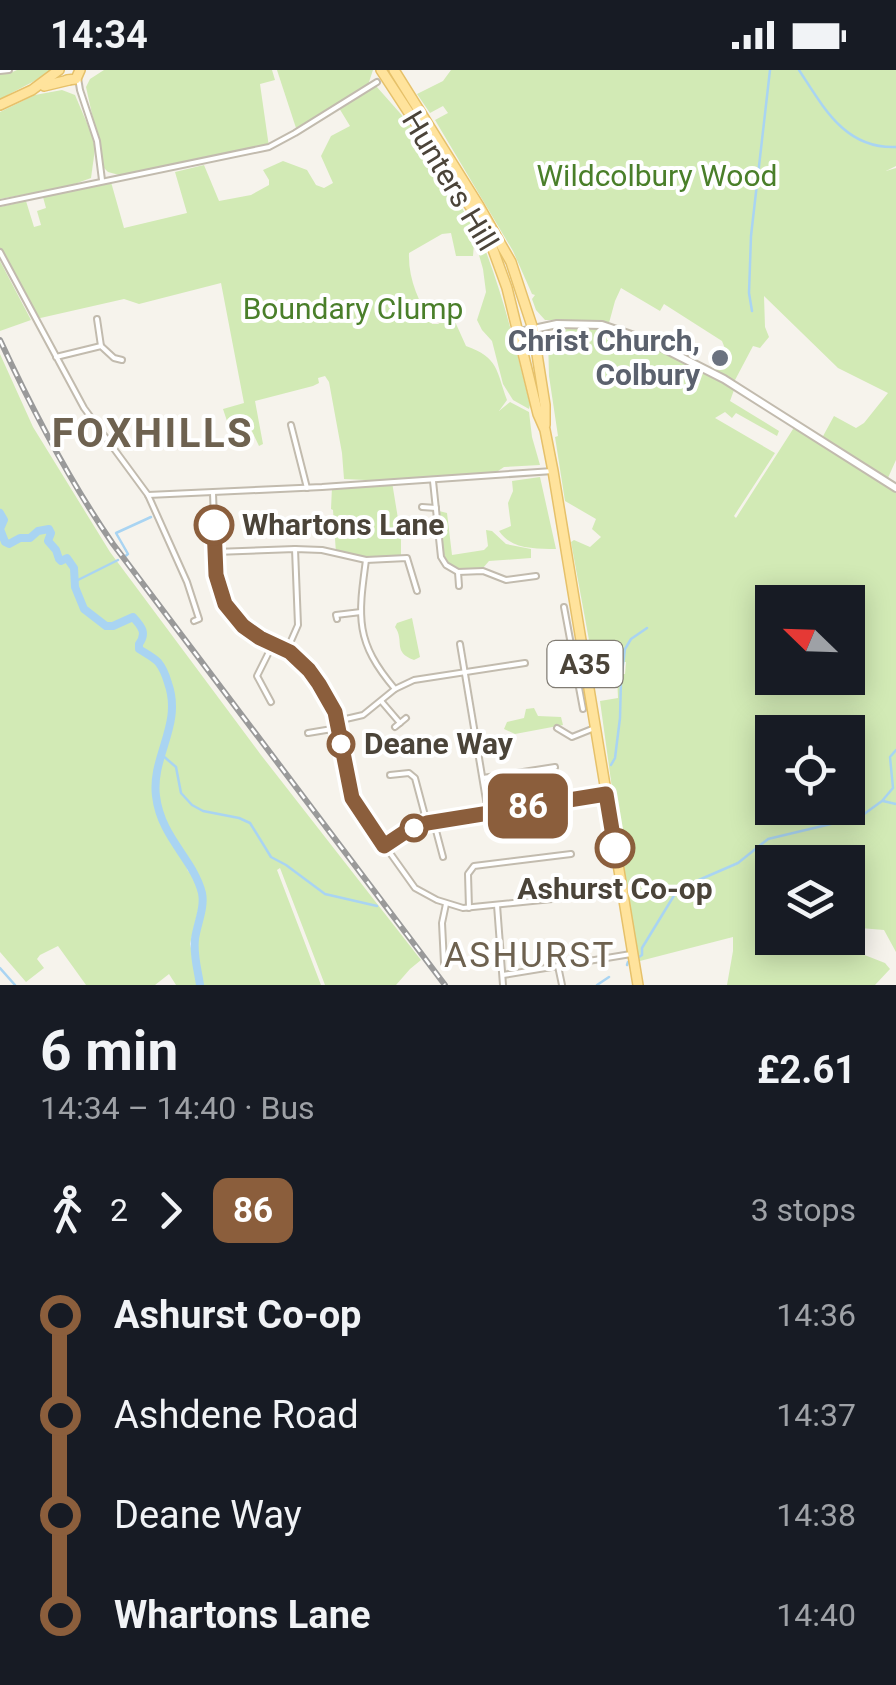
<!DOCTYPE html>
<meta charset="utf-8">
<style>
body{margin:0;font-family:Roboto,sans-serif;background:#20242c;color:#f1f3f6;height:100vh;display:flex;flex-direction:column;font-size:38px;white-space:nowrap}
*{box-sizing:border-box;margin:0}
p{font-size:32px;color:#9ea1a6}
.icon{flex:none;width:55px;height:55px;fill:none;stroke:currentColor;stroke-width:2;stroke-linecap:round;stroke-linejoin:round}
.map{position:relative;height:915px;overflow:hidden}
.drawer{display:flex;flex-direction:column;background:#171b24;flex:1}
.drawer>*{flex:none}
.badge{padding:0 20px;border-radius:15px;font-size:35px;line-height:65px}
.needle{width:65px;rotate:293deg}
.buttons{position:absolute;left:755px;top:515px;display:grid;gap:20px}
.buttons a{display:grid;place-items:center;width:110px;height:110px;border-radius:0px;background:#171b24;box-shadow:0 5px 25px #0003;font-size:50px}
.map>.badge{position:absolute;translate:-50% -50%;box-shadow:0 0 0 5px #fff}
.legs{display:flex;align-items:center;gap:15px;height:110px;padding:0 40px;font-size:32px}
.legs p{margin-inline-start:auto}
.headline{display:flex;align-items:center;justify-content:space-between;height:170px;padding:0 40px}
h1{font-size:55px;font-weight:700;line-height:75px}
ul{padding:0 40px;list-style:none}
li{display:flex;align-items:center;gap:35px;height:100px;font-size:38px}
li i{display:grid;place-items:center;width:15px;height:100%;margin:0 12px;background:currentColor}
li i::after{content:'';width:25px;height:25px;margin:-12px;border:8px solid;border-radius:50%;background:#171b24}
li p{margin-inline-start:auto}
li:first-child i{background:linear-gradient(#0000 50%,currentColor 0)}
li:last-child i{background:linear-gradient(currentColor 50%,#0000 0)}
.status{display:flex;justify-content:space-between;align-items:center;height:70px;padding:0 50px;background:#171b24;direction:ltr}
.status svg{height:28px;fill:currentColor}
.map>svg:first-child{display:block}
.green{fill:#d2eab5;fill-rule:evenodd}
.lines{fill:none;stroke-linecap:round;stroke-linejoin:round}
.stream{stroke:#a9d4f2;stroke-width:2.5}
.river{stroke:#a9d4f2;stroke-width:8}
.minor-casing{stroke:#c2bbae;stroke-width:8}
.tertiary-casing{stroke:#c2bbae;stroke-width:10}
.primary-casing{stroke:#e6c16a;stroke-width:12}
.minor{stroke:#fff;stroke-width:4}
.tertiary{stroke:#fff;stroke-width:6}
.primary{stroke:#ffe39c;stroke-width:9}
.rail-casing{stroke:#9a9a9a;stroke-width:6}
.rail{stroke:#fff;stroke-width:2.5;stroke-dasharray:8;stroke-linecap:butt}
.line-1-casing{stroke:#fff;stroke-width:22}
.line-1{stroke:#8b5e3c;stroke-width:15}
.worship-dot{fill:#6b7280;stroke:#fff;stroke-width:4}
.stop-1-dot{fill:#fff;stroke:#8b5e3c;stroke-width:5}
.labels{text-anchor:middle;stroke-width:8;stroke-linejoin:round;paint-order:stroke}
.shield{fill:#fff;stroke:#817c74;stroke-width:2.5}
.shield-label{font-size:28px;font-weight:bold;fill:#4b4439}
.park-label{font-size:30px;fill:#4a7f2a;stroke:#fff}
.street-label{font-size:30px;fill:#4b4439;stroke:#fff}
.worship-label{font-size:30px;font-weight:bold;fill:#5b616d;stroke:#fff;text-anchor:end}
.stop-label{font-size:30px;font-weight:bold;fill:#4b4439;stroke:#fff;text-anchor:start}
.quarter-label{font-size:35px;letter-spacing:2.5px;fill:#6e6250;stroke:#fff}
.district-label{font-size:40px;font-weight:bold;letter-spacing:2.5px;fill:#6e6250;stroke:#fff}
</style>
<div class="status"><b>14:34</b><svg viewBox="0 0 49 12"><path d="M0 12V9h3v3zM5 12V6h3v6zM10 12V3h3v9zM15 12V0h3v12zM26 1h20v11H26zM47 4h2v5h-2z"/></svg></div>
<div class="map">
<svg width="896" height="915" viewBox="0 0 896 915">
<rect width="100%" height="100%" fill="#f6f3ec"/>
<g class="green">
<path d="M17,0H50L42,7L0,29V3L8,4Z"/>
<path d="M104,0H272L275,10L260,14L269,77L123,106L108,102L104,98L86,17L90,9Z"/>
<path d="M277,0H373L368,15L296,58Z"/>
<path d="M451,0H896V96L886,101L896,98V390L887,410L822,368L834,346L856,358L864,353L888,323L838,298L764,226L765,257L769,267L760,278L753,276L734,312L715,301L726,281L722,271L664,234L660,241L621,218L615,231L609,253L591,250H545L536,240L532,229L535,225L532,224L513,181L435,50L448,43L443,36L430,43L417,24L443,11Z"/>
<path d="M376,16L407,51L454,124L475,161L473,186H456L451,163L442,164L409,183C408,209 419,232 432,254H438L452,245L466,276C499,288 496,300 507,330L499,341L510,332L529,342L532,367L540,395L504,397L495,403L387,411L344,409L342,383L329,312L325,306L318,308L319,313L313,316L255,331L263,374L259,376L249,355L238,363L229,357L223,339L244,333L221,213L139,234L124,229L36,249L0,182V137L26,131L34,157L41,155L37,141L46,138L43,127L111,112L124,158L187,143L175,102L204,95L219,131L251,125L269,115V110L263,100L283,91L307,100L316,115L324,118L333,113L321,86L331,66L350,56L339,38Z"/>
<path d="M62,20L75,25L92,65L95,79L91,108L69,116L0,129V42L35,25Z"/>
<path d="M481,169C503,223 516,279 530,335L529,339L513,330L503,314L492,271L482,260L477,250L486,222L483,199L477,178Z"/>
<path d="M0,191L31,250L0,261Z"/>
<path d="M569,258C628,253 685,291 734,320L730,331L779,361L777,366L736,343L732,348L725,342L715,348L775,383L734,446L736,448L795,356L896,420V882L884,860L848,857V792H772V868H840L839,875L885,893L890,899L875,915H727L733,881V867L636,892L600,631L618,628L617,607L619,604H625L626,592H593L571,472L574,470L590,477L601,467L592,459L596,449L565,431L555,367L558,366L549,306L548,267ZM772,532H848V608H772ZM772,662H848V738H772Z"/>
<path d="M0,284L33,357L110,482L261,685L421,890L410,899L396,915H325L280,798L277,800L321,915H201L197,900L195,872L205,830L198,806L186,791L184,792L188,801L194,805L198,816L200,832L190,874L200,915H176L169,904L155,915H86L58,876L40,885L37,889L44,898L26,912L0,882Z"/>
<path d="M540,407L556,479C535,478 512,480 499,461L511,456L508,433L513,421L512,411Z"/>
<path d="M392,412L401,467V489L377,491L336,483L333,440L331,439L332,417Z"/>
<path d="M439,441L447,443L452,485L484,480L488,476L486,460L492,461L506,474L531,479V488L489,491L483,498C476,498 466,500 459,499C437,495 441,458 439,441Z"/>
<path d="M412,548L420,587L414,590C392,582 405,571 395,557L397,553Z"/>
<path d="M534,638L538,646L561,647L563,655L515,664L504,659L507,652L524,648L526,639Z"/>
</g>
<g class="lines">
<g class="stream">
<path d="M799,0C824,38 845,79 896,77"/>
<path d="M752,241L749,223L751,166L770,0"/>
<path d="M123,488L128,484L116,463L151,447"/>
<path d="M74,512L118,490"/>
<path d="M162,685L176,697L181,723L192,735L203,741L239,748L250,753L271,787L286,795L325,824L377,836"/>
<path d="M611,695L615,688L620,648L621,610L625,579L631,569L647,558"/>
<path d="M883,731L896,734"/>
<path d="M639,887L642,885V878L678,819L738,793L768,769L860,747L882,731L893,718L890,687L896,680"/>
<path d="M627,895L628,892"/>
<path d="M0,898L15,915"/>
<path d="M597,915L609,907"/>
</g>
<path class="river" d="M0,443L4,450L0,459L5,472L9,474L20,468H30L38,461L49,459L51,463L48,471L56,480L59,489L61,491L67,488L74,498L75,517L84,539L106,556H113L133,547C142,557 147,563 139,574V579C145,583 153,587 158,592C163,598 166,606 168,613C183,655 151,686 156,726C161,768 193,788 202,823C205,838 197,854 195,869C193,885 198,900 200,915"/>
<g class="minor-casing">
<g id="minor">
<path d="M0,1L9,0"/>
<path d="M78,8L80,20L97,71L102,110"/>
<path d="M0,133L269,77L295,63L377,12"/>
<path d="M0,182L84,338L148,425L187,512L199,549L194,551"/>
<path d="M97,249L101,276"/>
<path d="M56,287L101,276L114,288L122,290"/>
<path d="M291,355L307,418"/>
<path d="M433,411L441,487L446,495L458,502L483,501L506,510L536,506"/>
<path d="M213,423L216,505L224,533L243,556L261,568L291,582L319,613L335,642L353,731L415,818L437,830L463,838L621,822"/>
<path d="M148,425L322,417L553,401"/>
<path d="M422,437L436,438"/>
<path d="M215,482L295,479L322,480L366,490L407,488L417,521"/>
<path d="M366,490C358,548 355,572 395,619"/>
<path d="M458,502L459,516"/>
<path d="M564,537L583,639"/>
<path d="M337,549L336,545L361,542"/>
<path d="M460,574L488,742"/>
<path d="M287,580L298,555L295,479"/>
<path d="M271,632L257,606L273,574"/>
<path d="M382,632L400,653"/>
<path d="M337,651L363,645L395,619L414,610L525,593"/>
<path d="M395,657L406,648"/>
<path d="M557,658L572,667L592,659"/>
<path d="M308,663L338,658"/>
<path d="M390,705L409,703L415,708L427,753"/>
<path d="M483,708L555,697"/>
<path d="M434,753L443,787"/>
<path d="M384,776L404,762L427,753L606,724"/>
<path d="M497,835L503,915"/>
<path d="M469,838L468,804L474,796L571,784"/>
<path d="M444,893L442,853L446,834"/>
<path d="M558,896L562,915"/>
<path d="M503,905L631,884"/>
</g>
</g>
<g class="tertiary-casing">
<path id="tertiary" d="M520,262L557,254L602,255L649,271L724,309L896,418"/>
</g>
<g class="primary-casing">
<g id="primary">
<path d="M381,0L473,141L491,174L507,218L538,344L545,360L553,401L638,915"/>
<path d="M394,0L479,136L511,192L533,259L545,335V355"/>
<path d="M67,10L76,9L80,0"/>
<path d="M44,16L69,10"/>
<path d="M0,35L32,20L59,0"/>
</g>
</g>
<use href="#minor" class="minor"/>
<use href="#tertiary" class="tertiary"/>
<use href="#primary" class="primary"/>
<g class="rail-casing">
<path id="rail" d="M0,270C33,341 68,409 113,474L445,915"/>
</g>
<use href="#rail" class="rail"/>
</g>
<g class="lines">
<g class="line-1-casing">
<path id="line-1" d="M214,455L216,505L225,534L243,556L260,568L290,582L309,600L319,614L335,642L352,728L384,776L408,760L427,753L606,724L615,778"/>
</g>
<use href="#line-1" class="line-1"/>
</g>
<circle class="worship-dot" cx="720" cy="288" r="10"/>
<g class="stop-1-dot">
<circle cx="214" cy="455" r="18"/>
<circle cx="341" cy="674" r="12"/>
<circle cx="414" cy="758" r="12"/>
<circle cx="615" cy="778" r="18"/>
</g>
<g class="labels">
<rect class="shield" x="547.5" y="571" width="75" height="46" rx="8"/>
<g class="shield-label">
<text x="585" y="604">A35</text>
</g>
<g class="park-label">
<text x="657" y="116">Wildcolbury Wood</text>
<text x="353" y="249">Boundary Clump</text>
</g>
<g class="street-label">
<text transform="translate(450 111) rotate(59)" y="10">Hunters Hill</text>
</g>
<g class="worship-label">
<text x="700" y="281">Christ Church,<tspan x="700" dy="34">Colbury</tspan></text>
</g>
<g class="stop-label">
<text x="242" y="465">Whartons Lane</text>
<text x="364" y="684">Deane Way</text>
<text x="615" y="829" text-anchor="middle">Ashurst Co-op</text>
</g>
<g class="quarter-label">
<text x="530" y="897">ASHURST</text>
</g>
<g class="district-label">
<text x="153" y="377">FOXHILLS</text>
</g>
</g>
</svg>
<div class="buttons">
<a><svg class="needle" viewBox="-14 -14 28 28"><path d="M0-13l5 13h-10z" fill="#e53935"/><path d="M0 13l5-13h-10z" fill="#9ea1a6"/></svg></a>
<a><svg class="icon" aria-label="locate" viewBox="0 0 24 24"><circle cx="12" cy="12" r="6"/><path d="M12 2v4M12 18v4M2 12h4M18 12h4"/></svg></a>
<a><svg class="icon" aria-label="layers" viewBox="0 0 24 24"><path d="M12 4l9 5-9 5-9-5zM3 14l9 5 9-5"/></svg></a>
</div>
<b class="badge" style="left:528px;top:736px;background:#8b5e3c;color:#fff">86</b>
</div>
<section class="drawer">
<div class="headline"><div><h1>6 min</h1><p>14:34 – 14:40 · Bus</p></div><b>£2.61</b></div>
<div class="legs"><svg class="icon" aria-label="walk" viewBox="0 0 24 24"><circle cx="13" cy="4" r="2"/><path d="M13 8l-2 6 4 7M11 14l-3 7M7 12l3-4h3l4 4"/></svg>2<svg class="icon" aria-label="forward" viewBox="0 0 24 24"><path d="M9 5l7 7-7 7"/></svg><b class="badge" style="background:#8b5e3c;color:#fff">86</b><p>3 stops</p></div>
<ul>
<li><i style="color:#8b5e3c"></i><b>Ashurst Co-op</b><p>14:36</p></li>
<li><i style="color:#8b5e3c"></i><span>Ashdene Road</span><p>14:37</p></li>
<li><i style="color:#8b5e3c"></i><span>Deane Way</span><p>14:38</p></li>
<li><i style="color:#8b5e3c"></i><b>Whartons Lane</b><p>14:40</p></li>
</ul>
</section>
